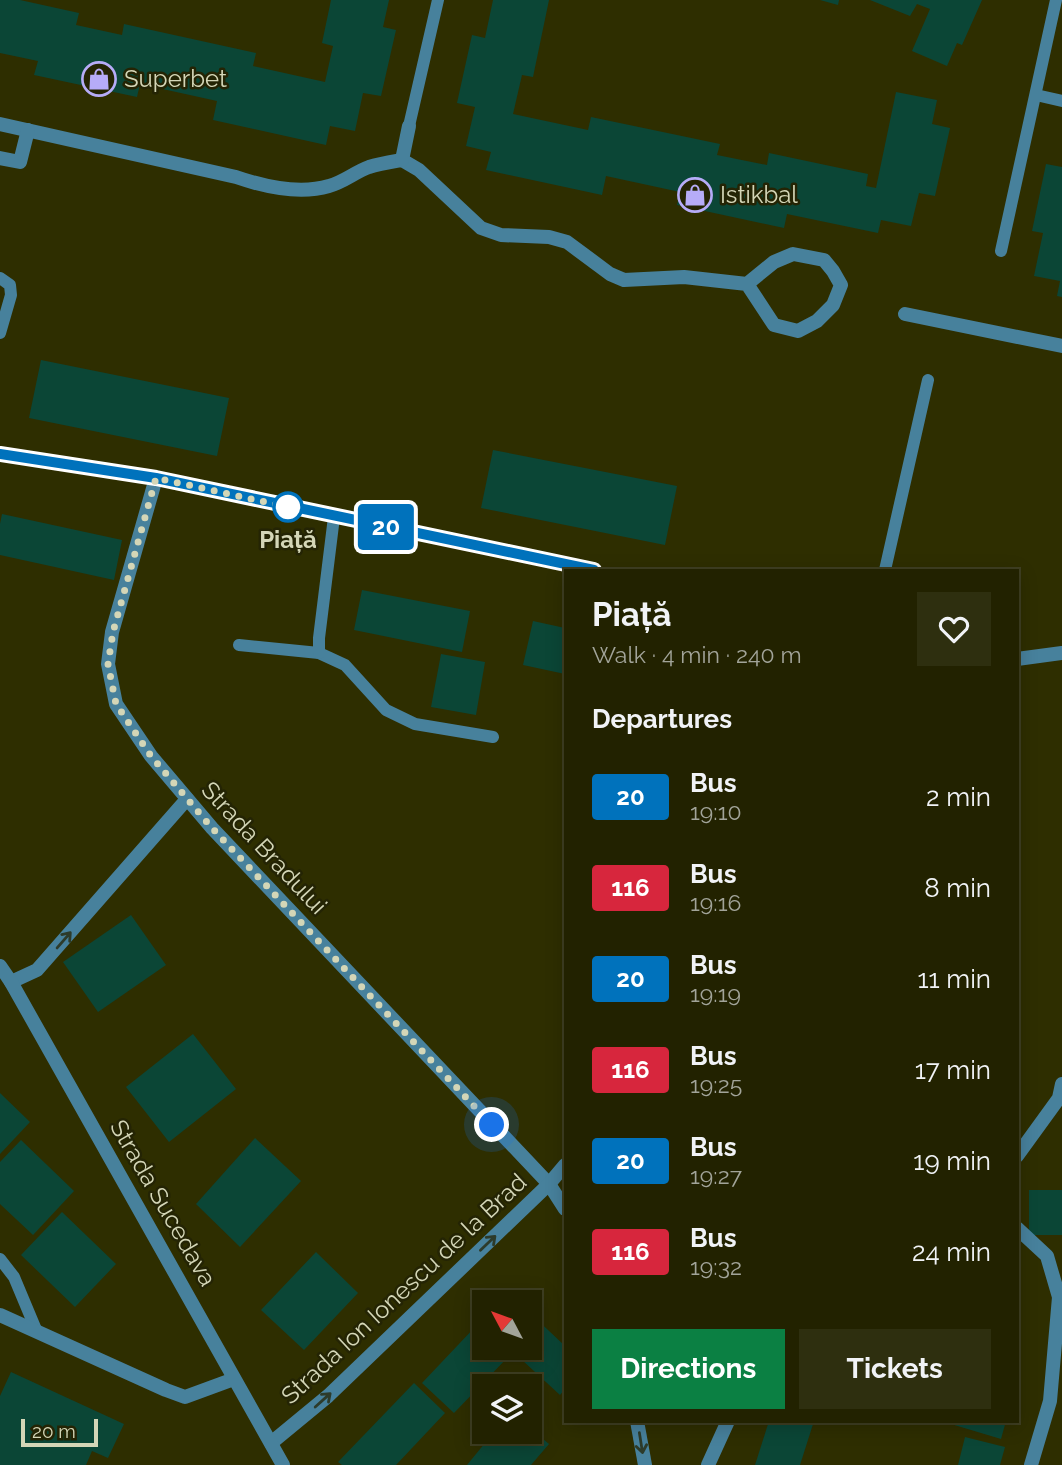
<!DOCTYPE html>
<meta charset="utf-8">
<style>
body{margin:0;font-family:Raleway,sans-serif;background:#2e2f0f;color:#f1f3f6;height:100vh;display:flex;flex-direction:column;font-size:26px;white-space:nowrap}
*{box-sizing:border-box;margin:0}
p{font-size:23px;color:#a2a499}
.icon{flex:none;width:38px;height:38px;fill:none;stroke:currentColor;stroke-width:2;stroke-linecap:round;stroke-linejoin:round}
.map{position:relative;flex:1;overflow:hidden}
.side{position:absolute;left:564px;top:569px;width:455px;height:854px;display:flex;flex-direction:column;background:#220;border-radius:0px;box-shadow:0 4px 18px #0003,0 0 0 2px #3f3f22}
.side>*{flex:none}
.badge{padding:0 14px;border-radius:5px;font-size:24px;line-height:46px}
.needle{width:46px;rotate:311deg}
.fabs{position:absolute;left:472px;top:1290px;display:grid;gap:14px}
.fabs a{display:grid;place-items:center;width:70px;height:70px;border-radius:0px;background:#220;box-shadow:0 4px 18px #0003,0 0 0 2px #3f3f22;font-size:35px}
.scale{position:absolute;left:21px;bottom:18px;width:77px;box-sizing:border-box;padding-left:7px;border:4px solid #d4d6b7;border-top:0;font-size:19px;line-height:24px;white-space:nowrap;color:#d4d6b7;-webkit-text-stroke:5px #242404;paint-order:stroke}
.you{position:absolute;width:35px;height:35px;margin:-18px;border:5px solid #fff;border-radius:50%;background:#1a73e8;box-shadow:0 0 0 10px #1a73e833}
.map>.badge{position:absolute;translate:-50% -50%;box-shadow:0 0 0 4px #fff}
h2{padding:0 28px;font-size:26px;line-height:63px}
.round{display:grid;place-items:center;flex:none;width:74px;height:74px;border-radius:0px;background:#2e2f0f}
.headline{display:flex;align-items:center;justify-content:space-between;height:119px;padding:0 28px}
h1{font-size:33px;font-weight:700;line-height:52px}
.action{display:flex;gap:14px;margin-top:auto;padding:14px 28px}
.action a{flex:1;height:80px;border-radius:0px;background:#0b8043;color:#fff;font-size:28px;font-weight:700;line-height:80px;text-align:center}
.action a+a{background:#2e2f0f;color:#f1f3f6}
ul{padding:0;list-style:none}
li{display:flex;align-items:center;gap:21px;height:91px;padding:0 28px}
li div{flex:1}
li b{display:block;font-size:26px}
li em{font-style:normal}
li .badge{min-width:77px;font-weight:700;text-align:center}
.map>svg:first-child{display:block}
.building{fill:#0b4636}
.lines{fill:none;stroke-linecap:round;stroke-linejoin:round}
.service{stroke:#47819c;stroke-width:12}
.pedestrian{stroke:#47819c;stroke-width:14}
.minor{stroke:#47819c;stroke-width:14}
.tertiary{stroke:#47819c;stroke-width:14}
.oneway{stroke:#2d3b2a}
.line-casing{stroke:#fff;stroke-width:16}
.line{stroke:#0072bc;stroke-width:10}
.walk{stroke:#d4d6b7;stroke-width:7;stroke-dasharray:0 12.6}
.stop-dot{fill:#fff;stroke:#0072bc;stroke-width:3.5}
.labels{text-anchor:middle;stroke-width:5;stroke-linejoin:round;paint-order:stroke}
.poi-label{font-size:24px;fill:#d4d6b7;stroke:#242404;text-anchor:start}
.stop-label{font-size:24px;font-weight:bold;fill:#d4d6b7;stroke:#242404}
.street-label{font-size:24px;fill:#d4d6b7;stroke:#242404}
</style>
<div class="map">
<svg width="1062" height="1465" viewBox="0 0 1062 1465">
<rect width="100%" height="100%" fill="#2e2e00"/>
<g class="building">
<path d="M0,0H20L79,13L76,25L122,35L124,24L256,53L253,66L325,82L333,46L322,43L331,0H389L383,27L396,30L381,96L363,93L355,131L330,126L326,145L213,120L217,101L140,84L137,97L34,75L38,61L0,53Z"/>
<path d="M493,0H549L533,77L522,75L513,114L588,130L591,117L720,144L717,155L767,165L769,153L868,174L866,186L876,188L896,92L937,100L932,124L950,128L935,196L919,193L911,226L881,220L878,233L787,214L784,228L677,205L680,192L606,176L602,195L486,170L491,152L466,146L475,107L457,103L472,35L485,38Z"/>
<path d="M820,0H839L838,5Z"/>
<path d="M870,0H982L962,45L957,43L947,66L912,51L930,9L917,4L910,16Z"/>
<path d="M1046,164L1062,167V297L1057,296L1060,281L1034,276L1043,233L1032,231Z"/>
<path d="M41,360L229,398L217,456L29,418Z"/>
<path d="M493,450L677,486L665,545L481,508Z"/>
<path d="M2,514L122,540L114,580L0,555V524Z"/>
<path d="M362,590L470,611L462,652L354,630Z"/>
<path d="M533,621L565,628V674L523,665Z"/>
<path d="M441,654L485,662L476,715L431,707Z"/>
<path d="M131,915L166,965L98,1012L63,962Z"/>
<path d="M193,1034L236,1089L169,1142L126,1087Z"/>
<path d="M0,1093L30,1122L0,1154Z"/>
<path d="M255,1138L301,1181L240,1247L196,1204Z"/>
<path d="M21,1140L74,1191L33,1235L0,1204V1162Z"/>
<rect x="1029" y="1190" width="33" height="45"/>
<path d="M62,1212L116,1264L75,1307L21,1255Z"/>
<path d="M316,1252L358,1293L304,1350L261,1310Z"/>
<path d="M507,1292L518,1302H497Z"/>
<path d="M530,1313L565,1346V1389L560,1395L509,1348H530Z"/>
<path d="M476,1326L485,1333V1348H500L509,1356L454,1413L422,1383Z"/>
<path d="M11,1372L124,1424L108,1458L92,1451L86,1465H0V1396Z"/>
<path d="M414,1383L445,1413L396,1465H342L338,1462Z"/>
<path d="M769,1421H814L800,1465H755Z"/>
<path d="M941,1421H1006L1001,1439Z"/>
<path d="M530,1428L549,1444L531,1465H467L494,1432H530Z"/>
<path d="M965,1437L1005,1447L1000,1465H958Z"/>
</g>
<g class="lines">
<g class="service">
<path d="M1036,95L1062,101"/>
<path d="M409,126L438,0"/>
<path d="M1001,251L1056,0"/>
<path d="M0,278L10,285L11,295L0,333"/>
<path d="M885,570L928,380"/>
<path d="M239,645L319,653L345,665L386,710L415,724L493,737"/>
<path d="M319,653V638L334,517"/>
<path d="M0,1259L14,1277L37,1332"/>
</g>
<g class="pedestrian">
<path d="M0,124L236,177C265,187 299,195 329,186C344,182 355,172 369,167C379,164 391,162 402,160L419,170L481,228L501,235L549,237L567,242L610,274L624,280L684,277L747,284L774,262L793,254L824,260L833,271L841,285L833,305L817,321L798,331L774,325L747,284"/>
<path d="M0,158L20,162L28,130"/>
<path d="M402,160L409,126"/>
<path d="M905,314L1062,346"/>
</g>
<g class="minor">
<path d="M0,454L156,478L594,570"/>
<path d="M156,478L112,632L108,664L116,704L151,756L212,828L549,1184L565,1209"/>
<path d="M1017,659L1062,653"/>
<path d="M11,982L37,970L187,799"/>
<path d="M1017,1156L1059,1098L1062,1084"/>
<path d="M1017,1228L1047,1256L1059,1297L1050,1401L1031,1465"/>
<path d="M0,1315L166,1390L185,1397L234,1379"/>
<path d="M637,1421L645,1465"/>
<path d="M271,1443L328,1396L549,1184L565,1165"/>
<path d="M708,1465L728,1421"/>
</g>
<path class="tertiary" d="M0,966L11,982L283,1465"/>
</g>
<defs><path id="oneway-shaft" d="M-6 0H5M1.5-3L5.5 0L1.5 3" fill="none" stroke-width="1.6" stroke-linecap="round" stroke-linejoin="round" transform="scale(1.75)"/></defs>
<g class="oneway">
<use href="#oneway-shaft" transform="translate(64 940) rotate(-49)"/>
<use href="#oneway-shaft" transform="translate(488 1243) rotate(-44)"/>
<use href="#oneway-shaft" transform="translate(323 1400) rotate(-42)"/>
<use href="#oneway-shaft" transform="translate(641 1443) rotate(81)"/>
</g>
<g class="lines">
<g class="line-casing">
<path id="line" d="M0,454L156,478L594,570"/>
</g>
<use href="#line" class="line"/>
<path class="walk" d="M288,507L156,478L113,632L108,664L116,704L151,756L212,828L492,1125"/>
</g>
<defs>
<g id="shop-ring" transform="scale(1.75)"><circle r="9.5" fill="#242404" stroke="#b6acf8" stroke-width="1.5"/><path d="M-5-2.5h2.3a2.7 3.5 0 0 1 5.4 0H5L5.5 6h-11ZM-1.5-2.5h3a1.5 2.3 0 0 0-3 0Z" fill="#b6acf8"/></g>
</defs>
<g fill-rule="evenodd">
<use href="#shop-ring" x="99" y="79"/>
<use href="#shop-ring" x="695" y="195"/>
</g>
<circle class="stop-dot" cx="288" cy="507" r="14"/>
<g class="labels">
<g class="poi-label">
<text x="124" y="87">Superbet</text>
<text x="720" y="203">Istikbal</text>
</g>
<g class="stop-label">
<text x="288" y="548">Piață</text>
</g>
<g class="street-label">
<text transform="translate(264 848) rotate(47)" y="8">Strada Bradului</text>
<text transform="translate(163 1203) rotate(60)" y="8">Strada Sucedava</text>
<text transform="translate(404 1289) rotate(-43)" y="8">Strada Ion Ionescu de la Brad</text>
</g>
</g>
</svg>
<div class="fabs">
<a><svg class="needle" viewBox="-14 -14 28 28"><path d="M0-13l5 13h-10z" fill="#e53935"/><path d="M0 13l5-13h-10z" fill="#a2a499"/></svg></a>
<a><svg class="icon" aria-label="layers" viewBox="0 0 24 24"><path d="M12 4l9 5-9 5-9-5zM3 14l9 5 9-5"/></svg></a>
</div>
<div class="scale">20 m</div>
<div class="you" style="left:492px;top:1125px"></div>
<b class="badge" style="left:386px;top:527px;background:#0072bc;color:#fff">20</b>
<section class="side">
<div class="headline"><div><h1>Piață</h1><p>Walk · 4 min · 240 m</p></div><a class="round"><svg class="icon" aria-label="heart" viewBox="0 0 24 24"><path d="M12 20l-8-8c-3-5 5-10 8-4 3-6 11-1 8 4z"/></svg></a></div>
<h2>Departures</h2>
<ul>
<li><span class="badge" style="background:#0072bc;color:#fff">20</span><div><b>Bus</b><p>19:10</p></div><em>2 min</em></li>
<li><span class="badge" style="background:#d7263d;color:#fff">116</span><div><b>Bus</b><p>19:16</p></div><em>8 min</em></li>
<li><span class="badge" style="background:#0072bc;color:#fff">20</span><div><b>Bus</b><p>19:19</p></div><em>11 min</em></li>
<li><span class="badge" style="background:#d7263d;color:#fff">116</span><div><b>Bus</b><p>19:25</p></div><em>17 min</em></li>
<li><span class="badge" style="background:#0072bc;color:#fff">20</span><div><b>Bus</b><p>19:27</p></div><em>19 min</em></li>
<li><span class="badge" style="background:#d7263d;color:#fff">116</span><div><b>Bus</b><p>19:32</p></div><em>24 min</em></li>
</ul>
<div class="action"><a>Directions</a><a>Tickets</a></div>
</section>
</div>
